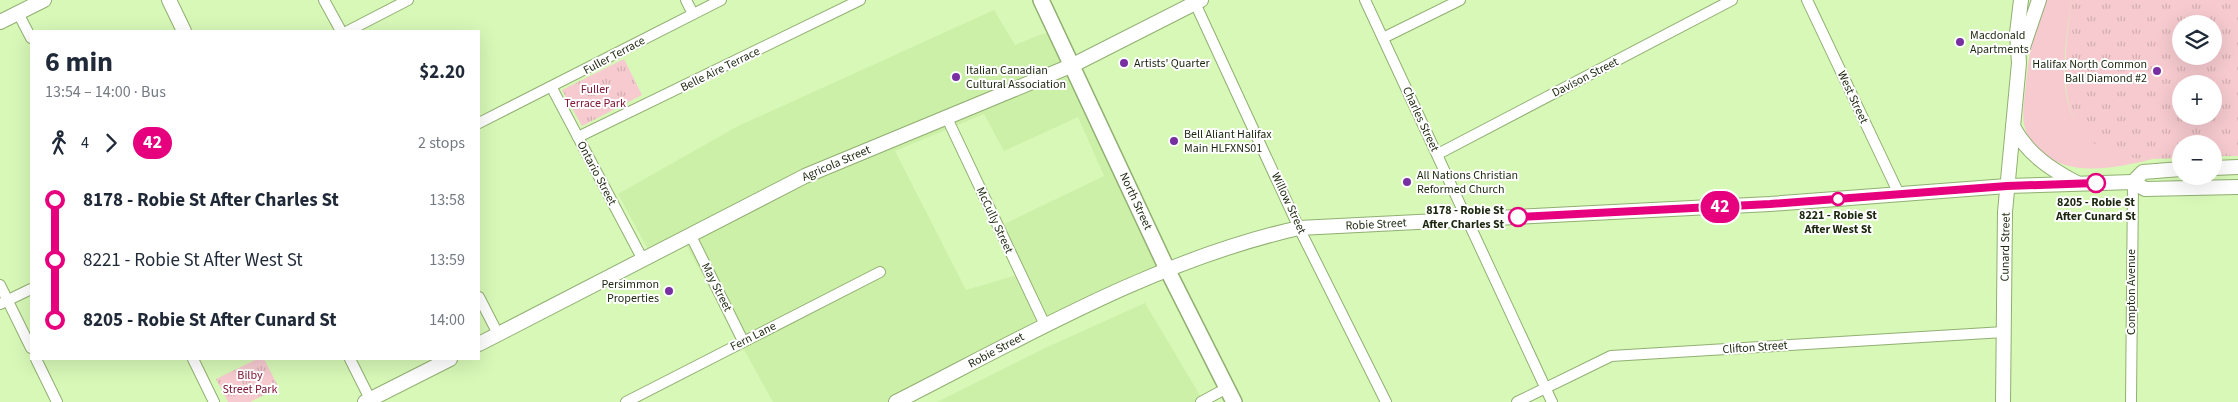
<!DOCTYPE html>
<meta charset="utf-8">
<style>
body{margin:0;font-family:"Source Sans 3",sans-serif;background:#f2f2f3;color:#1f2937;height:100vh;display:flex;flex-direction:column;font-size:19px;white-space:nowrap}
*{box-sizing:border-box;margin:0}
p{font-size:16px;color:#747a83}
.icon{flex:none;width:28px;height:28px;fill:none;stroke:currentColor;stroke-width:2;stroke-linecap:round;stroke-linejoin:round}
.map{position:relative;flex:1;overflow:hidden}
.details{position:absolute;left:30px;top:30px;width:450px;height:330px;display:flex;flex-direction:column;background:#fff;border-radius:0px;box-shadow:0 5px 20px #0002}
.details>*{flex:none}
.badge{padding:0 10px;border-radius:16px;font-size:18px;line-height:32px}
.fabs{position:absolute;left:2172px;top:15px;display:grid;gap:10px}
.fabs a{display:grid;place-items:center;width:50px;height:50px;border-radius:50%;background:#fff;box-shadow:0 5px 20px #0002;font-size:25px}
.map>.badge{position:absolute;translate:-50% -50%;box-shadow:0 0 0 2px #fff}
.legs{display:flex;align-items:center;gap:8px;height:55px;padding:0 15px;font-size:16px}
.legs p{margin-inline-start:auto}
.headline{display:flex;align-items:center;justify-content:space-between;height:85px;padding:0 15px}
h1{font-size:28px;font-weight:700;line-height:38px}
ul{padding:0 15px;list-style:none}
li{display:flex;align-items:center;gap:18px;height:60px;font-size:19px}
li i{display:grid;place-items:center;width:8px;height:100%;margin:0 6px;background:currentColor}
li i::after{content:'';width:12px;height:12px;margin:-6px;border:4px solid;border-radius:50%;background:#fff}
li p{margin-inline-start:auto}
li:first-child i{background:linear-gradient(#0000 50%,currentColor 0)}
li:last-child i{background:linear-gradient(currentColor 50%,#0000 0)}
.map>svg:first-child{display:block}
.built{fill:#ccf0a8;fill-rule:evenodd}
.green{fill:#f6cacf}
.park{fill:url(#park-tufts);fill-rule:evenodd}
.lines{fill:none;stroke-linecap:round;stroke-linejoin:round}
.street-casing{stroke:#91af72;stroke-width:12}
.secondary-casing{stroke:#91af72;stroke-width:16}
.primary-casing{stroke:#91af72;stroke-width:18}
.street{stroke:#fff;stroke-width:10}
.secondary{stroke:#fff;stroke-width:14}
.primary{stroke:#fff;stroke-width:15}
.line-1-casing{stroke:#fff;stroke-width:11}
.line-1{stroke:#e6007e;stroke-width:8}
.poi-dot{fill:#772fa2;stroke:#fff;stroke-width:2}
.stop-1-dot{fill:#fff;stroke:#e6007e;stroke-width:2.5}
.labels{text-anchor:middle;stroke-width:4;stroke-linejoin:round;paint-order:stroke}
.poi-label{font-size:12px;fill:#1c270f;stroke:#fff;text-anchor:start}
.street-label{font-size:12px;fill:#1c270f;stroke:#fff}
.park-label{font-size:12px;fill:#831737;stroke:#fff}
.stop-label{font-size:12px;font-weight:bold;fill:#1c270f;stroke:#fff}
</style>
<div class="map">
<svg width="2238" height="402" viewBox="0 0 2238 402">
<defs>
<pattern id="park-tufts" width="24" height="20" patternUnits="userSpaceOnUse" patternTransform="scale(1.25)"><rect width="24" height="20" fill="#f6cacf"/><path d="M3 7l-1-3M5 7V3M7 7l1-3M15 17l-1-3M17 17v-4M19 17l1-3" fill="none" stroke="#d2aeb1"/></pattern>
</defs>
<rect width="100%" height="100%" fill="#d7f8b7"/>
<g class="built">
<path d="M994,10L1015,45L1042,34L1057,32L1172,272L896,402H773L682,238L651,255L618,194L738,126ZM984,114L1004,151L1078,117L1104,176L998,227L1024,273L966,290L895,151Z"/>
<path d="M1145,303L1204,402H937L1043,349Z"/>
</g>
<path class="green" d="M2042,0H2071C2066,48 2050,114 2098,145C2115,155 2133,159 2153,159C2114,168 2067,179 2037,148C2031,142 2027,137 2025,128C2021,114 2025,97 2026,83C2029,53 2034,29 2042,0Z"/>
<g class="park">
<path d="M2071,0H2238V156H2214V144H2181V158C2166,158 2150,160 2135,158C2047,147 2065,63 2071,0ZM2181,24H2214V56H2181ZM2181,84H2214V116H2181Z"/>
<path d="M624,59L642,95L582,126L562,90Z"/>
<path d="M257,359H264L279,388L250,402H228L216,379Z"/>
</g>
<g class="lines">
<g class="street-casing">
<g id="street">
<path d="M324,0L341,31"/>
<path d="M686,0L693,14"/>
<path d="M1365,0L1552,402"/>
<path d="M1807,0L1899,194"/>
<path d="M1195,3L1299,228L1386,402"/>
<path d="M18,13L31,38"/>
<path d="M348,31L408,0"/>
<path d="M1383,38L1460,0"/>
<path d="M552,88L642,258"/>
<path d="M946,116L1045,325"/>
<path d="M479,123L721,0"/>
<path d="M578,137L860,0"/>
<path d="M1438,154L1732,0"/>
<path d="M690,234L743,341"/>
<path d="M0,285L31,348"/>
<path d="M479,297L498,334"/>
<path d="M0,304L31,289"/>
<path d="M36,359L57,402"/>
<path d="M193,359L214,402"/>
<path d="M350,359L370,399"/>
<path d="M626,402L880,272"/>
<path d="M1201,402L1227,388"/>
<path d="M1517,402L1611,356L2004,332"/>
<path d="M2131,402L2133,182"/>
</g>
</g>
<g class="secondary-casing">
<g id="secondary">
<path d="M169,0L184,31"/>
<path d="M0,22L44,0"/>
<path d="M2023,47L2039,0"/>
<path d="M2013,127C2028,154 2050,169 2077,183"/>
<path d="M2214,168L2238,167"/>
<path d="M2133,182L2143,172L2181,169"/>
<path d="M479,344L805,176L1073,65L1201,0"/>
<path d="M365,402L450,359"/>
<path d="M896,402C1026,336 1156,260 1299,228L1770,204L2007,186L2133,182L2145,189L2238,187"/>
<path d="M2003,402L2005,212L2019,63L2017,33L2021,0"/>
</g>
</g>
<g class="primary-casing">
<path id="primary" d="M1041,0L1167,269L1234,402"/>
</g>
<use href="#street" class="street"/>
<use href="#secondary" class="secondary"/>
<use href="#primary" class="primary"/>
</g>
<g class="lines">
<g class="line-1-casing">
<path id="line-1" d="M1518,217L1770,204L2007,186L2096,183"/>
</g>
<use href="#line-1" class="line-1"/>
</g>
<g class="poi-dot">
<circle cx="1960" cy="42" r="5"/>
<circle cx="1124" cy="63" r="5"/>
<circle cx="2157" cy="71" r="5"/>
<circle cx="956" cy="77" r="5"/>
<circle cx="1174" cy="141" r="5"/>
<circle cx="1407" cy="182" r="5"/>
<circle cx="669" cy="291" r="5"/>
</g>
<g class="stop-1-dot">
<circle cx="2096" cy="183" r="9"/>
<circle cx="1838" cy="199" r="6"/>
<circle cx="1518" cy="217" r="9"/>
</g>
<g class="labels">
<g class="poi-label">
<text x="1970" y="39">Macdonald<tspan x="1970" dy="14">Apartments</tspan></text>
<text x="1134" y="67">Artists' Quarter</text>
<text x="2147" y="68" text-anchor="end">Halifax North Common<tspan x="2147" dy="14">Ball Diamond #2</tspan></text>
<text x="966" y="74">Italian Canadian<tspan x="966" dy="14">Cultural Association</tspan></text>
<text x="1184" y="138">Bell Aliant Halifax<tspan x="1184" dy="14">Main HLFXNS01</tspan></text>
<text x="1417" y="179">All Nations Christian<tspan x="1417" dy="14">Reformed Church</tspan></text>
<text x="659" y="288" text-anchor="end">Persimmon<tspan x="659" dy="14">Properties</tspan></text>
</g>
<g class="street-label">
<text transform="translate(614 55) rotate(-28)" y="4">Fuller Terrace</text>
<text transform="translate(720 69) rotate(-26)" y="4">Belle Aire Terrace</text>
<text transform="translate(1585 77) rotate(-27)" y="4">Davison Street</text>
<text transform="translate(1853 97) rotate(65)" y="4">West Street</text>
<text transform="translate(1421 119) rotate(65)" y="4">Charles Street</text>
<text transform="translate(836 163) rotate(-23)" y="4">Agricola Street</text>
<text transform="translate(597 173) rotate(62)" y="4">Ontario Street</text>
<text transform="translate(1136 201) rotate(65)" y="4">North Street</text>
<text transform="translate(1289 203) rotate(65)" y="4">Willow Street</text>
<text transform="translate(995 220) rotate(65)" y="4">McCully Street</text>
<text transform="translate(1376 224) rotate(-3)" y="4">Robie Street</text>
<text transform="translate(2005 247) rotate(-89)" y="4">Cunard Street</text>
<text transform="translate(717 287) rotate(63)" y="4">May Street</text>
<text transform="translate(2131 292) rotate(-90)" y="4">Compton Avenue</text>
<text transform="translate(753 336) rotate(-27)" y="4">Fern Lane</text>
<text transform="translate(1755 347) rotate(-4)" y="4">Clifton Street</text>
<text transform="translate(996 350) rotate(-28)" y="4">Robie Street</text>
</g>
<g class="park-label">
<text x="595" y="93">Fuller<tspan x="595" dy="14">Terrace Park</tspan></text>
<text x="250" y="379">Bilby<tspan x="250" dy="14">Street Park</tspan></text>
</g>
<g class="stop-label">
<text x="2096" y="206">8205 - Robie St<tspan x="2096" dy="14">After Cunard St</tspan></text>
<text x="1504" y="214" text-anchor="end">8178 - Robie St<tspan x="1504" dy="14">After Charles St</tspan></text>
<text x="1838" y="219">8221 - Robie St<tspan x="1838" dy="14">After West St</tspan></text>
</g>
</g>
</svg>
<div class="fabs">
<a><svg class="icon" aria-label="layers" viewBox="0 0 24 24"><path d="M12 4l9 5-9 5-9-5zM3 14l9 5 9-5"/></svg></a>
<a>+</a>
<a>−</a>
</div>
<b class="badge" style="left:1720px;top:207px;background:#e6007e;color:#fff">42</b>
<section class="details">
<div class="headline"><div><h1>6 min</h1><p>13:54 – 14:00 · Bus</p></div><b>$2.20</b></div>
<div class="legs"><svg class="icon" aria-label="walk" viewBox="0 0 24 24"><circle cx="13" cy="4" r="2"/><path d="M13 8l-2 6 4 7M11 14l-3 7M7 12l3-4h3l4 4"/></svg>4<svg class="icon" aria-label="forward" viewBox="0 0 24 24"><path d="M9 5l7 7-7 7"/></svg><b class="badge" style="background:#e6007e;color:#fff">42</b><p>2 stops</p></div>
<ul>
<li><i style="color:#e6007e"></i><b>8178 - Robie St After Charles St</b><p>13:58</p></li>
<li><i style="color:#e6007e"></i><span>8221 - Robie St After West St</span><p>13:59</p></li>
<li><i style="color:#e6007e"></i><b>8205 - Robie St After Cunard St</b><p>14:00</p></li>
</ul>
</section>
</div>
